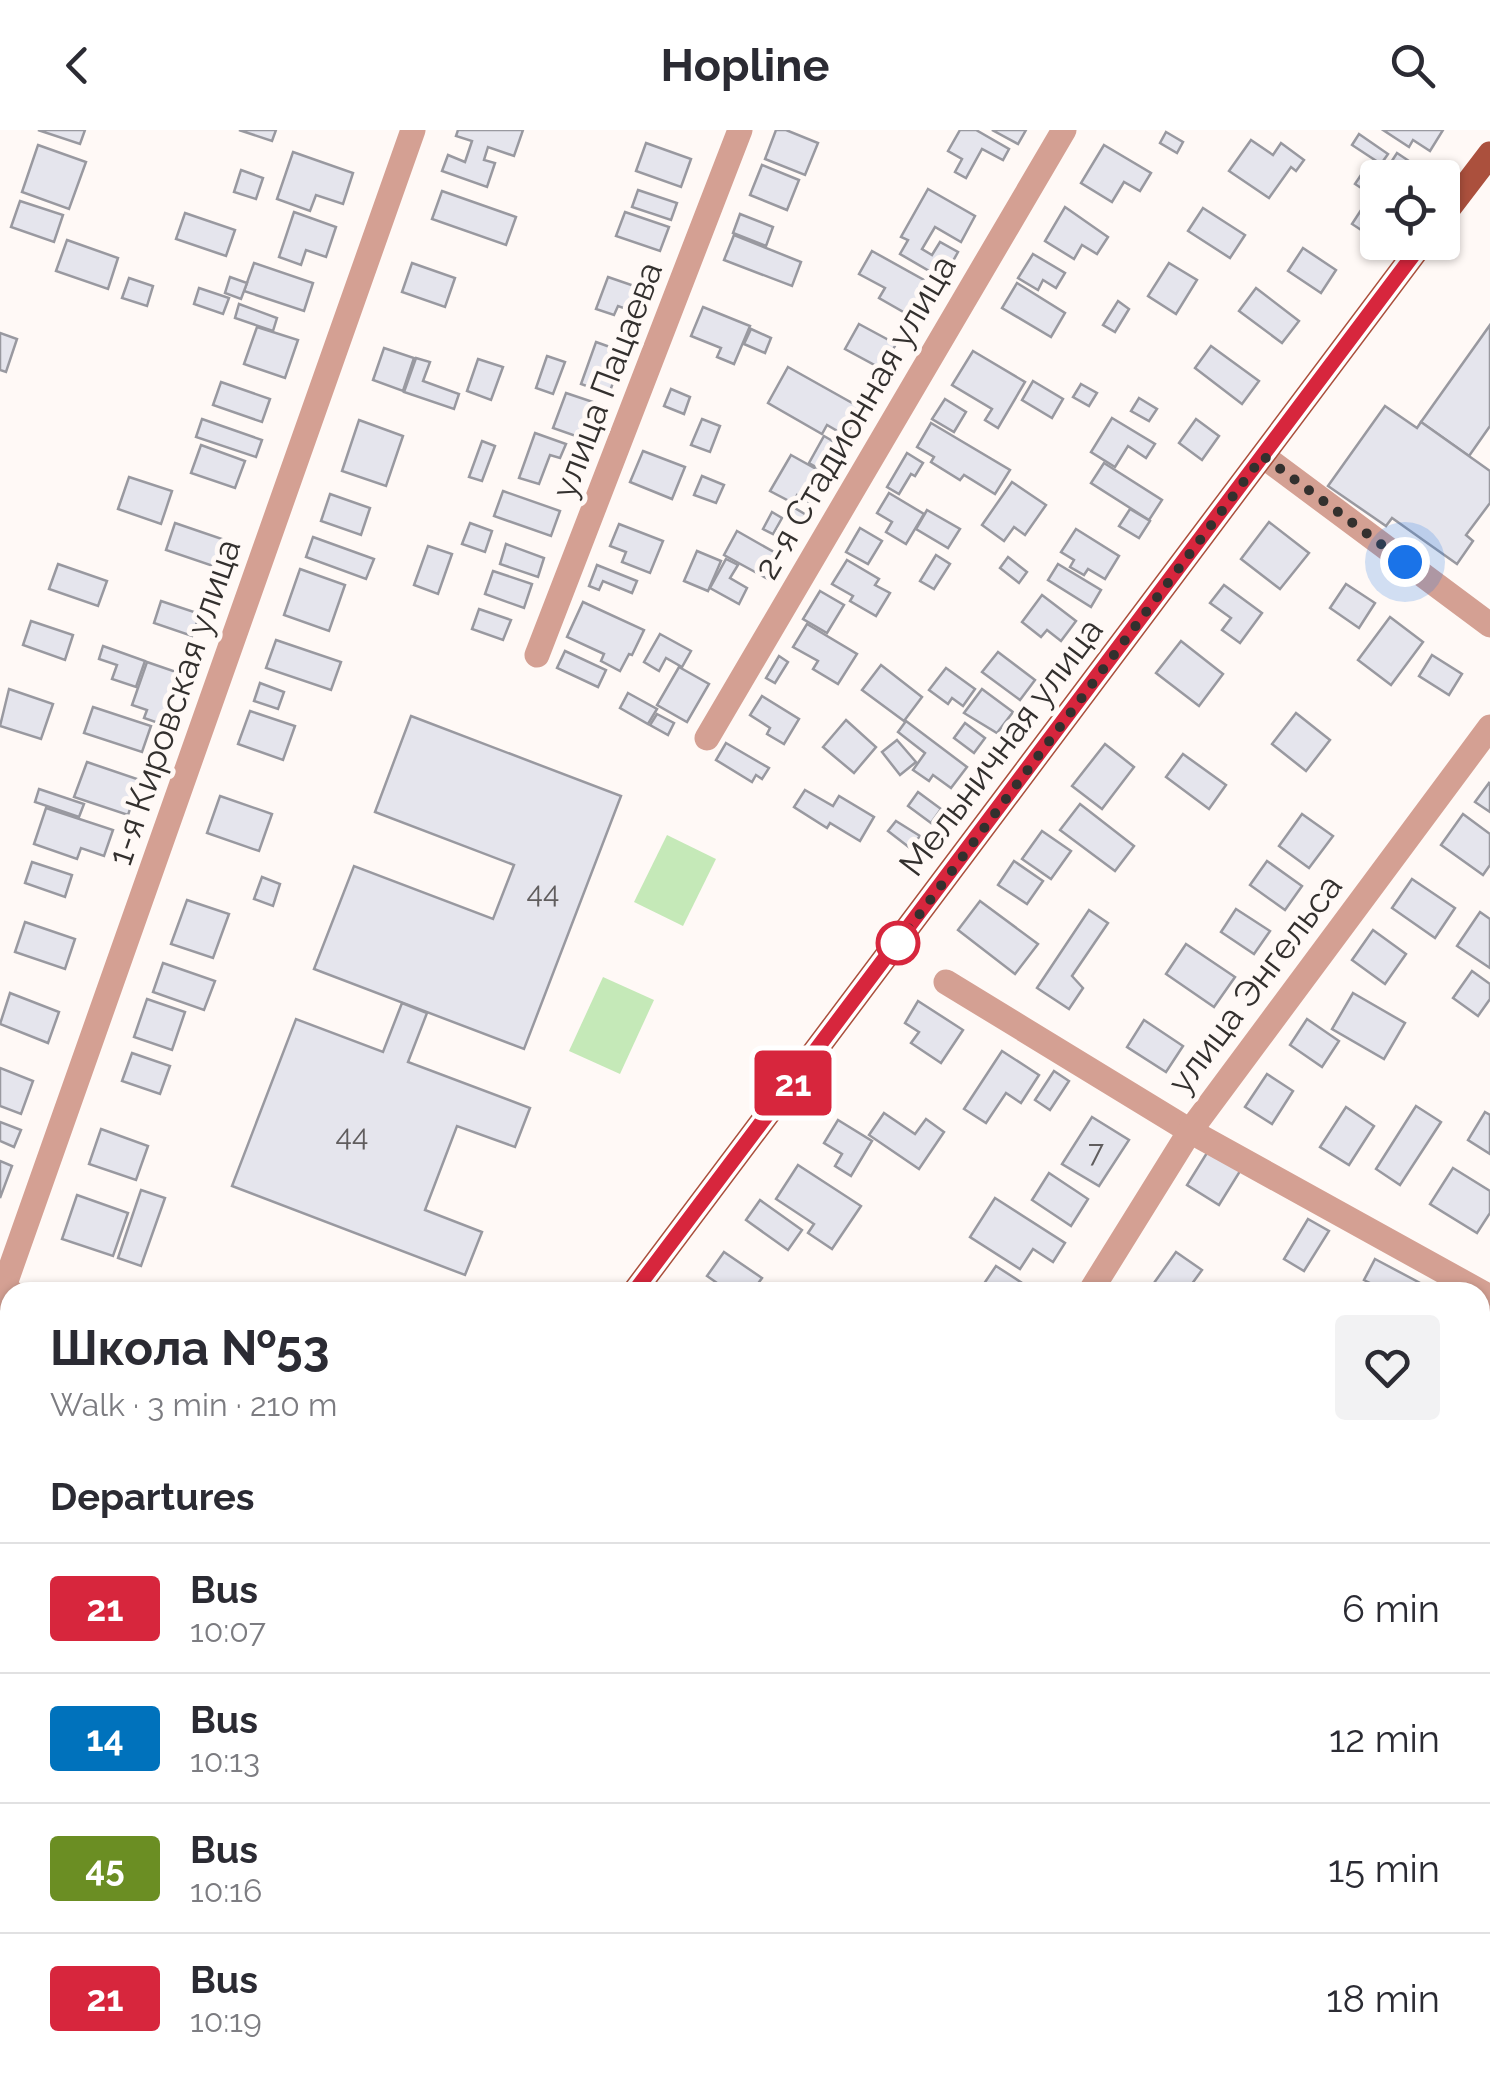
<!DOCTYPE html>
<meta charset="utf-8">
<style>
body{margin:0;font-family:Raleway,sans-serif;background:#f2f2f3;color:#2b2b33;height:100vh;display:flex;flex-direction:column;font-size:38px;white-space:nowrap}
*{box-sizing:border-box;margin:0}
p{font-size:32px;color:#7c7c81}
.icon{flex:none;width:55px;height:55px;fill:none;stroke:currentColor;stroke-width:2;stroke-linecap:round;stroke-linejoin:round}
.map{position:relative;flex:1;overflow:hidden}
.drawer{position:absolute;left:0px;top:1152px;width:1490px;height:802px;display:flex;flex-direction:column;background:#fff;border-radius:30px 30px 0 0;box-shadow:0 2px 8px #0004}
.drawer>*{flex:none}
.badge{padding:0 20px;border-radius:8px;font-size:35px;line-height:65px}
.tools{position:absolute;left:1360px;top:30px;display:grid;gap:20px}
.tools a{display:grid;place-items:center;width:100px;height:100px;border-radius:10px;background:#fff;box-shadow:0 2px 8px #0004;font-size:50px}
.you{position:absolute;width:50px;height:50px;margin:-25px;border:8px solid #fff;border-radius:50%;background:#1a73e8;box-shadow:0 0 0 15px #1a73e833}
.map>.badge{position:absolute;translate:-50% -50%;box-shadow:0 0 0 5px #fff}
h2{padding:0 50px;font-size:38px;line-height:90px}
.round{display:grid;place-items:center;flex:none;width:105px;height:105px;border-radius:10px;background:#f2f2f3}
.head{display:flex;align-items:center;justify-content:space-between;height:170px;padding:0 50px}
h1{font-size:48px;font-weight:700;line-height:75px}
ul{padding:0;list-style:none}
li{display:flex;align-items:center;gap:30px;height:130px;padding:0 50px;border-top:2px solid #e1e1e2}
li div{flex:1}
li b{display:block;font-size:38px}
li em{font-style:normal}
li .badge{min-width:110px;font-weight:700;text-align:center}
header{display:flex;justify-content:space-between;align-items:center;height:130px;padding:0 50px;background:#fff;font-size:45px;font-weight:700}
.map>svg:first-child{display:block}
.green{fill:#c5e9b8}
.building{fill:#e5e5ed;stroke:#9999a0;stroke-width:2.5}
.lines{fill:none;stroke-linecap:round;stroke-linejoin:round}
.minor{stroke:#d4a093;stroke-width:25}
.tertiary{stroke:#d4a093;stroke-width:25}
.primary{stroke:#ab503d;stroke-width:25}
.line-casing{stroke:#fff;stroke-width:22}
.line{stroke:#d7263d;stroke-width:15}
.walk{stroke:#33302e;stroke-width:10;stroke-dasharray:0 18}
.stop-dot{fill:#fff;stroke:#d7263d;stroke-width:5}
.labels{text-anchor:middle;stroke-width:10;stroke-linejoin:round;paint-order:stroke}
.number-label{font-size:30px;fill:#605d5e}
.street-label{font-size:35px;fill:#33302e;stroke:#fff9f6}
</style>
<header><svg class="icon" aria-label="back" viewBox="0 0 24 24"><path d="M15 5l-7 7 7 7"/></svg>Hopline<svg class="icon" aria-label="search" viewBox="0 0 24 24"><circle cx="10" cy="10" r="6"/><path d="M15 15l6 6"/></svg></header>
<div class="map">
<svg width="1490" height="1954" viewBox="0 0 1490 1954">
<rect width="100%" height="100%" fill="#fff9f6"/>
<g class="green">
<path d="M667,705L716,729L683,796L634,772Z"/>
<path d="M603,847L654,870L620,944L569,921Z"/>
</g>
<g class="building">
<path d="M38,0H85L80,14Z"/>
<path d="M239,0H276L272,11Z"/>
<path d="M458,0H523L514,26L488,17L484,30L495,33L487,57L442,41L448,25L465,32L472,11L456,6Z"/>
<path d="M776,0H786L818,13L805,45L765,29Z"/>
<path d="M960,0H976L1009,19L1003,30L982,19L966,48L955,42L962,29L948,21Z"/>
<path d="M992,0H1026L1018,14Z"/>
<path d="M1383,0H1443L1430,21L1413,10L1409,17Z"/>
<path d="M1166,2L1183,12L1177,23L1160,13Z"/>
<path d="M1359,4L1388,24L1381,34L1352,15Z"/>
<path d="M1251,10L1273,25L1281,13L1304,30L1296,41L1291,37L1269,68L1229,41Z"/>
<path d="M646,13L691,29L681,57L636,41Z"/>
<path d="M38,15L86,32L69,79L22,62Z"/>
<path d="M1104,15L1151,43L1140,61L1124,52L1112,72L1081,53Z"/>
<path d="M293,22L353,43L343,74L316,65L310,81L277,69Z"/>
<path d="M1397,23L1421,39L1415,48H1403L1388,37Z"/>
<path d="M1369,33L1391,48H1378V69L1355,54Z"/>
<path d="M762,35L799,50L787,80L750,65Z"/>
<path d="M241,40L263,48L256,69L234,62Z"/>
<path d="M928,59L975,86L961,112L935,97L922,119L932,125L940,112L958,122L943,149L900,124L908,110L901,107Z"/>
<path d="M638,60L677,73L671,90L632,77Z"/>
<path d="M442,61L516,87L506,115L432,89Z"/>
<path d="M20,71L63,85L54,112L11,97Z"/>
<path d="M1365,74L1378,83V99L1372,107L1352,94Z"/>
<path d="M1065,77L1108,107L1097,124L1082,115L1074,129L1045,111Z"/>
<path d="M1203,78L1245,105L1230,128L1188,101Z"/>
<path d="M294,82L336,97L326,127L306,120L301,135L279,127Z"/>
<path d="M625,82L669,97L660,121L616,106Z"/>
<path d="M185,83L235,100L226,126L176,109Z"/>
<path d="M740,84L773,97L766,116L733,103Z"/>
<path d="M734,105L801,132L792,156L724,130Z"/>
<path d="M67,110L118,128L108,159L56,141Z"/>
<path d="M1303,118L1336,140L1321,163L1288,141Z"/>
<path d="M872,121L933,155L914,188L879,168L885,158L859,144Z"/>
<path d="M1033,124L1065,143L1056,158L1043,150L1038,160L1018,148Z"/>
<path d="M254,133L313,153L304,181L244,161Z"/>
<path d="M412,133L455,148L445,177L402,162Z"/>
<path d="M1169,133L1197,150L1176,184L1148,166Z"/>
<path d="M230,147L247,153L241,169L225,163Z"/>
<path d="M608,147L646,160L638,183L618,176L614,185L596,179Z"/>
<path d="M129,148L153,156L147,176L122,168Z"/>
<path d="M1017,153L1065,183L1051,207L1002,178Z"/>
<path d="M199,158L229,168L223,184L194,174Z"/>
<path d="M1256,158L1299,191L1282,213L1239,181Z"/>
<path d="M1118,171L1129,179L1115,202L1103,195Z"/>
<path d="M239,174L277,188L273,201L235,188Z"/>
<path d="M703,177L750,196L734,234L717,227L721,218L691,206Z"/>
<path d="M859,194L896,214L882,239L845,219Z"/>
<path d="M1490,195V296L1469,326L1421,292Z"/>
<path d="M257,197L298,210L285,248L244,234Z"/>
<path d="M751,199L771,208L765,223L744,214Z"/>
<path d="M0,203L17,209L6,242L0,240Z"/>
<path d="M596,212L624,222L609,264L581,254Z"/>
<path d="M1211,216L1259,251L1242,274L1195,238Z"/>
<path d="M384,218L414,228L403,261L373,250Z"/>
<path d="M973,221L1025,252L998,298L985,290L992,279L952,255Z"/>
<path d="M547,226L565,232L553,264L536,258Z"/>
<path d="M416,228L430,232L423,251L459,264L454,279L404,262Z"/>
<path d="M478,229L503,237L491,270L467,261Z"/>
<path d="M788,237L861,278L846,306L827,295L822,304L768,273Z"/>
<path d="M1033,251L1063,269L1052,288L1022,270Z"/>
<path d="M221,252L270,269L262,292L213,275Z"/>
<path d="M1081,254L1097,263L1089,276L1073,267Z"/>
<path d="M671,259L690,267L684,284L664,276Z"/>
<path d="M566,263L602,275L590,311L553,298Z"/>
<path d="M1139,268L1157,279L1149,291L1131,281Z"/>
<path d="M945,269L966,282L954,302L932,289Z"/>
<path d="M1385,276L1417,298L1421,292L1490,341V373L1466,405L1473,411L1457,434L1392,388L1386,396L1328,356Z"/>
<path d="M1112,288L1155,314L1146,328L1128,316L1115,337L1091,322Z"/>
<path d="M202,289L262,310L256,327L196,307Z"/>
<path d="M702,289L720,296L710,322L691,315Z"/>
<path d="M1196,289L1219,306L1202,330L1179,313Z"/>
<path d="M359,290L403,306L386,356L342,341Z"/>
<path d="M931,293L1010,340L995,364L964,345L960,350L931,332L934,327L917,317Z"/>
<path d="M535,303L566,314L560,328L550,325L539,354L519,348Z"/>
<path d="M824,306L848,320L833,347L809,333Z"/>
<path d="M482,311L495,316L482,351L469,347Z"/>
<path d="M201,315L245,331L235,358L191,343Z"/>
<path d="M643,321L685,337L672,369L630,352Z"/>
<path d="M907,323L923,333L915,346L911,344L899,364L887,357Z"/>
<path d="M791,325L825,344L809,372L797,365L793,373L770,361Z"/>
<path d="M1104,333L1162,370L1149,390L1091,353Z"/>
<path d="M702,346L724,355L716,373L694,365Z"/>
<path d="M129,347L172,361L161,394L118,379Z"/>
<path d="M1012,352L1046,375L1025,405L1014,397L1004,411L982,395Z"/>
<path d="M503,361L560,381L551,406L494,386Z"/>
<path d="M889,363L924,384L906,414L886,402L892,392L877,383Z"/>
<path d="M330,364L370,378L361,405L321,391Z"/>
<path d="M793,377L808,386L801,397L787,388Z"/>
<path d="M1130,379L1150,391L1139,408L1119,396Z"/>
<path d="M927,380L960,399L948,418L916,399Z"/>
<path d="M772,382L782,388L773,404L763,399Z"/>
<path d="M1269,392L1309,423L1280,459L1241,429Z"/>
<path d="M175,393L222,409L213,436L166,420Z"/>
<path d="M470,393L492,401L485,422L462,414Z"/>
<path d="M619,394L663,411L650,443L622,432L626,422L610,416Z"/>
<path d="M860,398L882,411L868,434L846,422Z"/>
<path d="M1076,399L1119,426L1105,449L1088,439L1084,445L1070,437L1074,430L1061,422Z"/>
<path d="M737,401L781,426L768,449L724,425Z"/>
<path d="M313,407L374,429L366,449L306,427Z"/>
<path d="M506,414L544,428L538,447L500,434Z"/>
<path d="M428,416L452,424L438,464L414,455Z"/>
<path d="M697,421L721,431L708,461L684,451Z"/>
<path d="M936,425L950,434L934,459L920,451Z"/>
<path d="M1008,427L1027,442L1019,453L1000,438Z"/>
<path d="M726,429L738,435L730,448L747,458L739,474L710,458Z"/>
<path d="M847,430L879,449L875,455L890,463L876,486L850,471L853,466L832,454Z"/>
<path d="M58,434L107,451L98,476L49,459Z"/>
<path d="M1058,434L1101,460L1091,477L1048,450Z"/>
<path d="M597,435L637,451L632,463L603,451L599,460L589,456Z"/>
<path d="M300,439L345,455L329,501L284,485Z"/>
<path d="M493,441L532,454L524,478L485,464Z"/>
<path d="M1346,454L1375,473L1359,498L1330,478Z"/>
<path d="M1224,455L1262,483L1240,513L1222,500L1231,488L1210,473Z"/>
<path d="M820,461L844,475L827,503L803,489Z"/>
<path d="M1042,465L1076,491L1061,511L1047,500L1041,507L1022,492Z"/>
<path d="M161,471L200,484L192,506L154,493Z"/>
<path d="M583,472L644,500L632,525L629,524L620,541L601,531L604,524L567,507Z"/>
<path d="M479,479L511,490L503,510L472,499Z"/>
<path d="M1390,487L1423,512L1391,555L1358,530Z"/>
<path d="M31,491L73,505L65,530L23,515Z"/>
<path d="M807,494L857,524L838,554L813,539L818,531L793,517Z"/>
<path d="M660,504L691,521L682,537L666,528L659,541L644,532Z"/>
<path d="M276,510L341,532L331,560L266,538Z"/>
<path d="M1181,511L1223,544L1199,576L1156,543Z"/>
<path d="M103,516L145,531L136,557L112,549L117,535L99,529Z"/>
<path d="M565,521L606,540L598,557L557,538Z"/>
<path d="M998,522L1035,550L1020,570L982,542Z"/>
<path d="M1432,525L1462,544L1449,565L1419,546Z"/>
<path d="M779,526L788,532L775,553L766,548Z"/>
<path d="M147,532L182,544L164,595L144,588L147,580L132,575Z"/>
<path d="M881,535L922,567L904,591L862,560Z"/>
<path d="M679,537L709,554L687,592L657,575Z"/>
<path d="M946,538L975,559L963,576L952,568L948,574L929,560Z"/>
<path d="M260,553L284,562L278,579L254,571Z"/>
<path d="M9,559L53,574L41,609L0,596Z"/>
<path d="M982,559L1013,582L997,603L964,583Z"/>
<path d="M628,563L657,579L648,594L620,578Z"/>
<path d="M762,566L799,589L784,614L767,604L770,598L750,585Z"/>
<path d="M93,577L151,596L142,622L84,603Z"/>
<path d="M250,581L295,596L283,630L238,614Z"/>
<path d="M1296,583L1330,610L1306,641L1272,614Z"/>
<path d="M657,584L674,593L668,605L650,595Z"/>
<path d="M411,586L621,666L524,919L314,839L354,736L493,789L514,735L375,682Z"/>
<path d="M846,590L876,617L854,643L823,617Z"/>
<path d="M906,591L967,637L951,658L933,645L929,651L913,640L925,623L898,602Z"/>
<path d="M965,593L985,608L974,623L954,608Z"/>
<path d="M897,610L916,632L900,645L882,622Z"/>
<path d="M726,613L769,638L762,649L756,645L752,652L716,630Z"/>
<path d="M1105,614L1134,637L1102,679L1072,656Z"/>
<path d="M1183,624L1226,655L1209,679L1166,647Z"/>
<path d="M87,632L140,650L128,685L74,667Z"/>
<path d="M1489,653L1490,654V682L1475,672Z"/>
<path d="M39,659L84,674L79,687L35,672Z"/>
<path d="M805,660L833,676L839,666L874,687L860,711L830,693L827,698L794,677Z"/>
<path d="M918,662L941,679L931,693L908,676Z"/>
<path d="M220,666L272,684L259,721L207,703Z"/>
<path d="M1080,674L1134,716L1115,741L1060,700Z"/>
<path d="M46,678L113,700L104,726L81,718L77,729L34,714Z"/>
<path d="M1302,684L1333,706L1309,738L1279,716Z"/>
<path d="M1463,684L1490,704V735L1483,745L1441,715Z"/>
<path d="M896,691L920,706L910,718L888,701Z"/>
<path d="M1042,701L1071,721L1051,749L1022,729Z"/>
<path d="M1014,731L1043,751L1027,774L998,755Z"/>
<path d="M1267,731L1302,756L1285,780L1250,755Z"/>
<path d="M32,732L72,745L65,767L25,753Z"/>
<path d="M262,747L280,754L273,776L254,769Z"/>
<path d="M1412,749L1455,778L1435,808L1392,778Z"/>
<path d="M187,770L229,784L213,828L171,814Z"/>
<path d="M980,771L1038,814L1015,844L958,800Z"/>
<path d="M1236,779L1270,801L1254,824L1221,802Z"/>
<path d="M1089,780L1108,793L1072,846L1083,858L1069,879L1037,858Z"/>
<path d="M1480,782L1490,789V838L1457,816Z"/>
<path d="M25,792L75,809L65,839L15,822Z"/>
<path d="M1373,800L1406,824L1385,854L1352,830Z"/>
<path d="M1186,814L1235,847L1214,877L1166,844Z"/>
<path d="M163,833L215,851L204,880L153,862Z"/>
<path d="M1472,841L1490,854V869L1478,886L1453,868Z"/>
<path d="M10,863L59,882L48,913L0,894Z"/>
<path d="M1353,863L1405,893L1384,929L1332,899Z"/>
<path d="M147,869L185,882L172,920L134,907Z"/>
<path d="M918,871L963,900L941,933L911,913L919,902L905,893Z"/>
<path d="M402,873L427,883L408,932L530,978L515,1017L457,996L425,1080L482,1102L465,1145L232,1056L296,889L383,922Z"/>
<path d="M1307,889L1339,911L1322,937L1290,915Z"/>
<path d="M1144,890L1183,916L1166,942L1127,917Z"/>
<path d="M1002,921L1039,945L1021,973L1006,963L986,993L964,979Z"/>
<path d="M132,923L170,936L160,964L122,951Z"/>
<path d="M0,938L33,951L21,984L0,976Z"/>
<path d="M1054,941L1069,951L1050,980L1035,970Z"/>
<path d="M1267,944L1293,961L1272,994L1245,977Z"/>
<path d="M1416,976L1441,992L1400,1055L1376,1039Z"/>
<path d="M1346,977L1374,996L1349,1035L1320,1017Z"/>
<path d="M1485,982L1490,985V1024L1468,1010Z"/>
<path d="M884,983L915,1004L926,989L944,1002L919,1039L869,1005Z"/>
<path d="M1092,987L1129,1010L1099,1056L1062,1034Z"/>
<path d="M838,990L872,1011L851,1046L835,1036L842,1024L824,1013Z"/>
<path d="M0,992L21,1000L14,1017L0,1011Z"/>
<path d="M101,999L148,1016L136,1050L89,1034Z"/>
<path d="M1210,1018L1242,1038L1219,1075L1187,1055Z"/>
<path d="M0,1031L12,1036L0,1068Z"/>
<path d="M798,1035L861,1076L832,1119L808,1103L814,1094L776,1069Z"/>
<path d="M1453,1038L1490,1061V1083L1477,1103L1430,1074Z"/>
<path d="M1049,1043L1088,1069L1071,1096L1032,1070Z"/>
<path d="M141,1060L165,1068L141,1136L118,1128Z"/>
<path d="M77,1065L128,1083L113,1126L62,1109Z"/>
<path d="M995,1068L1065,1113L1053,1132L1033,1119L1020,1139L970,1107Z"/>
<path d="M760,1070L802,1100L788,1120L746,1090Z"/>
<path d="M1308,1089L1329,1101L1304,1141L1284,1129Z"/>
<path d="M724,1122L762,1148L752,1162H730L707,1146Z"/>
<path d="M1176,1122L1202,1140L1186,1162H1153L1149,1160Z"/>
<path d="M1375,1129L1422,1154L1418,1162H1388L1364,1150Z"/>
<path d="M996,1136L1030,1158L1027,1162L979,1161Z"/>
<path d="M1480,1288L1490,1294V1304L1480,1319Z"/>
<path d="M8,1342L10,1343V1379L0,1375V1364Z"/>
<path d="M1485,1888L1490,1890V1944L1480,1940V1903Z"/>
<path d="M495,1945H540L537,1954H493Z"/>
<path d="M576,1945H634L636,1946L632,1954H572Z"/>
<path d="M742,1945H783L779,1954H738Z"/>
<path d="M967,1945H980L1003,1954H964Z"/>
</g>
<g class="lines">
<g class="minor">
<path d="M1263,326L1490,495"/>
<path d="M537,525L740,0"/>
<path d="M707,608L1064,0"/>
<path d="M946,852L1190,1001L1490,1167"/>
<path d="M1090,1162L1190,1001L1490,597"/>
<path d="M0,1168L413,0"/>
<path d="M1480,1206L1490,1190"/>
<path d="M0,1867L10,1872"/>
<path d="M203,1945L235,1954"/>
<path d="M690,1954L693,1945"/>
<path d="M1073,1954L1077,1945"/>
</g>
<path class="tertiary" d="M0,1158L11,1162"/>
<g class="primary">
<path d="M1442,87L1490,24"/>
<path d="M634,1162L1423,112"/>
<path d="M1480,1709L1490,1712"/>
<path d="M196,1954L199,1945"/>
</g>
</g>
<g class="lines">
<g class="line-casing">
<path id="line" d="M634,1162L1423,112"/>
</g>
<use href="#line" class="line"/>
<path class="walk" d="M898,813L1263,326L1405,432"/>
</g>
<circle class="stop-dot" cx="898" cy="813" r="20"/>
<g class="labels">
<g class="number-label">
<text x="543" y="773">44</text>
<text x="352" y="1016">44</text>
<text x="1096" y="1032">7</text>
</g>
<g class="street-label">
<text transform="translate(607 250) rotate(-69)" y="12">улица Пацаева</text>
<text transform="translate(855 287) rotate(-60)" y="12">2-я Стадионная улица</text>
<text transform="translate(174 572) rotate(-71)" y="12">1-я Кировская улица</text>
<text transform="translate(1001 617) rotate(-53)" y="12">Мельничная улица</text>
<text transform="translate(1255 854) rotate(-53)" y="12">улица Энгельса</text>
</g>
</g>
</svg>
<div class="tools">
<a><svg class="icon" aria-label="locate" viewBox="0 0 24 24"><circle cx="12" cy="12" r="6"/><path d="M12 2v4M12 18v4M2 12h4M18 12h4"/></svg></a>
</div>
<div class="you" style="left:1405px;top:432px"></div>
<b class="badge" style="left:793px;top:953px;background:#d7263d;color:#fff">21</b>
<section class="drawer">
<div class="head"><div><h1>Школа №53</h1><p>Walk · 3 min · 210 m</p></div><a class="round"><svg class="icon" aria-label="heart" viewBox="0 0 24 24"><path d="M12 20l-8-8c-3-5 5-10 8-4 3-6 11-1 8 4z"/></svg></a></div>
<h2>Departures</h2>
<ul>
<li><span class="badge" style="background:#d7263d;color:#fff">21</span><div><b>Bus</b><p>10:07</p></div><em>6 min</em></li>
<li><span class="badge" style="background:#0072bc;color:#fff">14</span><div><b>Bus</b><p>10:13</p></div><em>12 min</em></li>
<li><span class="badge" style="background:#6b8e23;color:#fff">45</span><div><b>Bus</b><p>10:16</p></div><em>15 min</em></li>
<li><span class="badge" style="background:#d7263d;color:#fff">21</span><div><b>Bus</b><p>10:19</p></div><em>18 min</em></li>
</ul>
</section>
</div>
